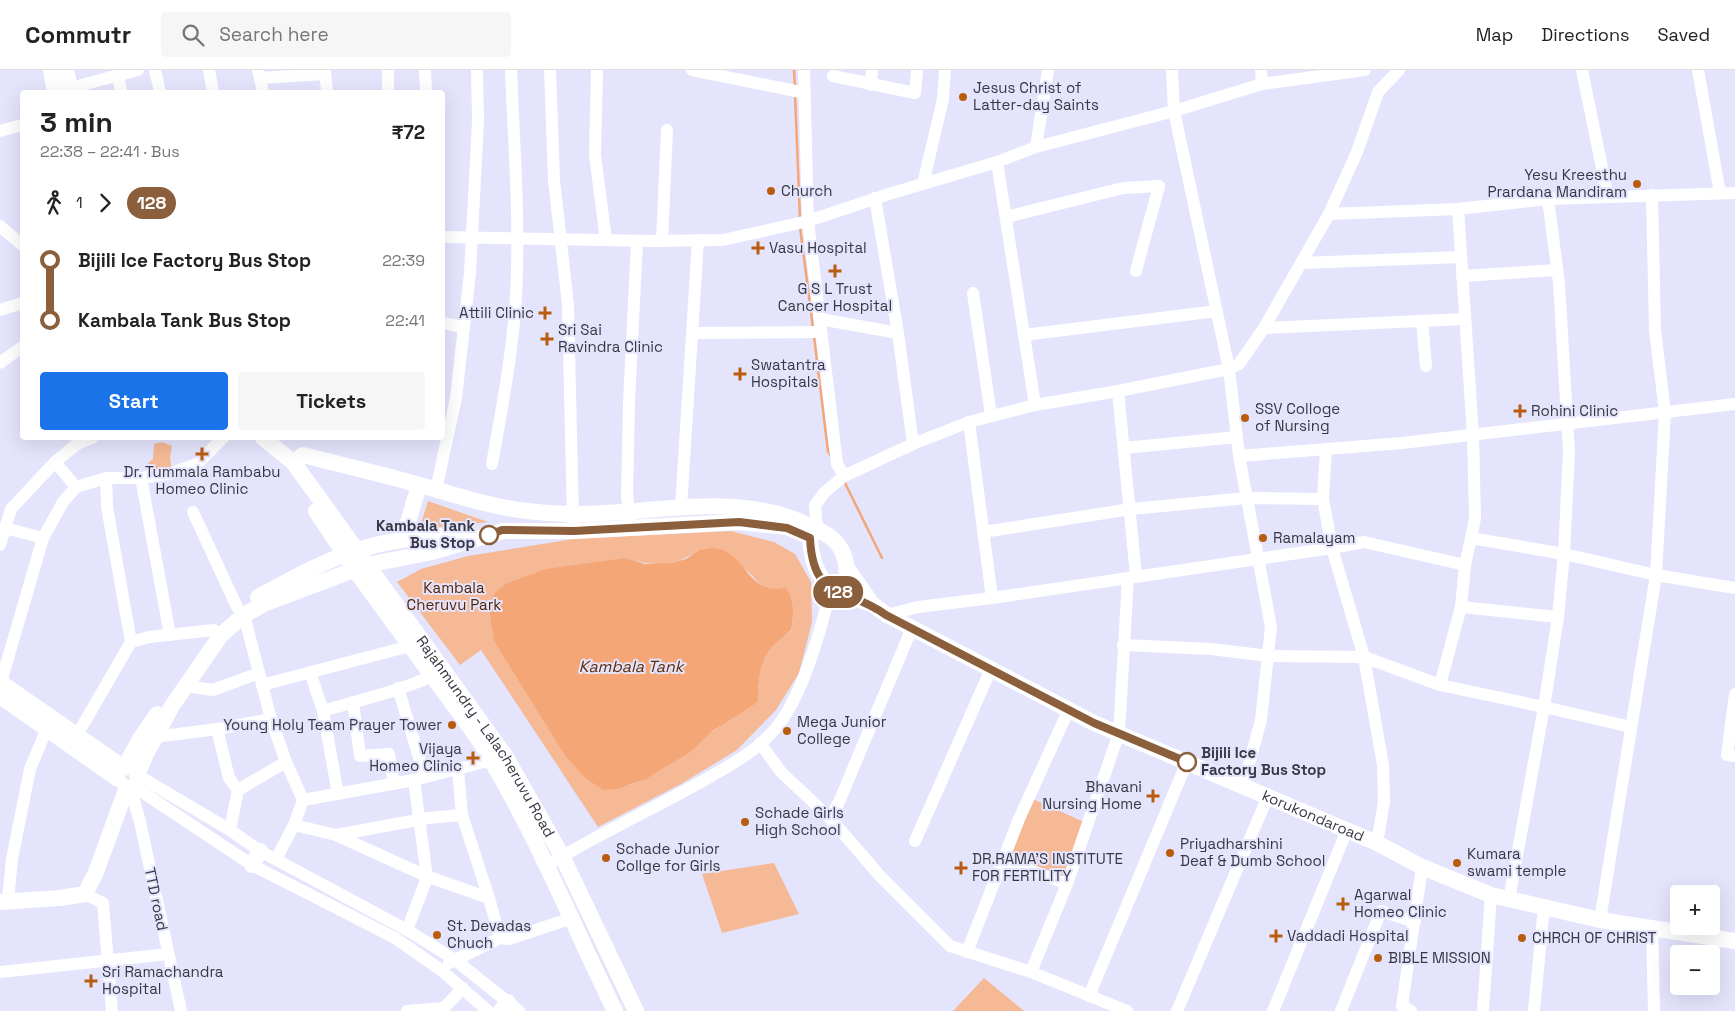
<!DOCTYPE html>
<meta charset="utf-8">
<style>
body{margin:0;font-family:"Space Grotesk",sans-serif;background:#f6f6f6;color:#222;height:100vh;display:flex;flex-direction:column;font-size:19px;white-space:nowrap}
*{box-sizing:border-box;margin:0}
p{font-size:16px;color:#767676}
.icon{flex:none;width:28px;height:28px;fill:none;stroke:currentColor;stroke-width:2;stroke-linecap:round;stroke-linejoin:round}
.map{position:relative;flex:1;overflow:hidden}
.panel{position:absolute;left:20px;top:20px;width:425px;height:350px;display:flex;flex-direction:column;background:#fff;border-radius:5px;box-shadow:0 5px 20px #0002}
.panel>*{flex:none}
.badge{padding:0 10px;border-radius:16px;font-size:18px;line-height:32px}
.tools{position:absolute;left:1670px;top:815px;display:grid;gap:10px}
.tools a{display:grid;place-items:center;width:50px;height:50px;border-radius:5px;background:#fff;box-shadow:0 5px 20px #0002;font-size:25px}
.map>.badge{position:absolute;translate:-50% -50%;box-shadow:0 0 0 2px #fff}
.legs{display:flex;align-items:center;gap:8px;height:55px;padding:0 20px;font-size:16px}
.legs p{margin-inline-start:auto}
.overview{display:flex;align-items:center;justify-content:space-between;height:85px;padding:0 20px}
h1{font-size:28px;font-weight:600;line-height:38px}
.action{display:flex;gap:10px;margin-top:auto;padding:10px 20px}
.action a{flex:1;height:58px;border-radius:5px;background:#1a73e8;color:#fff;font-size:20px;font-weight:600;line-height:58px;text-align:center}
.action a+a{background:#f6f6f6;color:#222}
ul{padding:0 20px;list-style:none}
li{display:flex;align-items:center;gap:18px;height:60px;font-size:19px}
li i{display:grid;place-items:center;width:8px;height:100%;margin:0 6px;background:currentColor}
li i::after{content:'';width:12px;height:12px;margin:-6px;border:4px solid;border-radius:50%;background:#fff}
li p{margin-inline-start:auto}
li:first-child i{background:linear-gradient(#0000 50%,currentColor 0)}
li:last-child i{background:linear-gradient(currentColor 50%,#0000 0)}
header{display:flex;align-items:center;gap:30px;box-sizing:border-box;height:70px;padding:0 25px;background:#fff;border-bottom:1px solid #e0e0e0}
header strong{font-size:24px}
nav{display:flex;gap:28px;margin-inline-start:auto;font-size:18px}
.search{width:350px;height:45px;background:#f6f6f6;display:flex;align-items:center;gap:12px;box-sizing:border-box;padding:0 18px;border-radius:5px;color:#767676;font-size:19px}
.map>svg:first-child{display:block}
.green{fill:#f5b995;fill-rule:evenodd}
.water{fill:#f4a677}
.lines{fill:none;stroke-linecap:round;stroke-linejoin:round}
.stream{stroke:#f4a677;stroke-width:2.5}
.minor{stroke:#fff;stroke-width:12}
.major{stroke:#fff;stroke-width:16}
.line-1-casing{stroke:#fff;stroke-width:11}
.line-1{stroke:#8b5e3c;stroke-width:8}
.poi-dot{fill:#ba5c0d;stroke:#e4e4fd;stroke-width:2}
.stop-1-dot{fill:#fff;stroke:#8b5e3c;stroke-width:2.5}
.labels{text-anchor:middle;stroke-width:4;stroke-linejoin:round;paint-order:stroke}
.poi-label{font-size:15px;fill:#383844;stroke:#e4e4fd;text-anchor:start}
.stop-label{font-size:15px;font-weight:bold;fill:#383844;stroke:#e4e4fd;text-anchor:end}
.park-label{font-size:15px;fill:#542400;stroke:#e4e4fd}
.street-label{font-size:15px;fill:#383844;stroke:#e4e4fd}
.water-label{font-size:16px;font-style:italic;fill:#5d2c07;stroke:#e4e4fd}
</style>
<header>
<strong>Commutr</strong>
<div class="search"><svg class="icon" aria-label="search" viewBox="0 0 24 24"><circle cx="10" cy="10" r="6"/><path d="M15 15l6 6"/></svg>Search here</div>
<nav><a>Map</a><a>Directions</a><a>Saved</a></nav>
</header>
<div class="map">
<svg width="1735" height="941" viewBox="0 0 1735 941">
<rect width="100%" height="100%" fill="#e4e4fd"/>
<g class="green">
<path d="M162,372L172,376L170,387L172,401L153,405L148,393L153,389L154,374Z"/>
<path d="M428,431L488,452L419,460Z"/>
<path d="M731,461L774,472L795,484L811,512L812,552L799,603L776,640L737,680L681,714L598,757L481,580L460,595L397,512L421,499L468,486L573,469ZM699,480C712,485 729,488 740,496C761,508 757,525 786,517C795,530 794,545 791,561C785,566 778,570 773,576C759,591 758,613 758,632C743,641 728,649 715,660C686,682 666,701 630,715L564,684L549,658L626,488C654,497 674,497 699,480Z"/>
<path d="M1033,729L1086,753L1065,809L1009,787Z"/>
<path d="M774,793L799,844L722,863L702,804Z"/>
<path d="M984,908L1024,941H953Z"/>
</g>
<path class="water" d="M712,478C747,479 746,528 786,517C795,530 794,545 791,560C785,566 779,570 773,576C759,591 758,613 758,632L714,660L690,682L646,709L617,719L603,720L584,707L564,684L494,571L489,536L494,524L505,514L546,499L626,488L645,494L671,493L686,489L699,480Z"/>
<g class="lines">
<g class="stream">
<path d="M794,0L795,16"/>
<path d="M795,24L800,149"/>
<path d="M800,157L813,258"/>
<path d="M814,266L828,381L831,386"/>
<path d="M844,411L882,488"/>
</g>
<g class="minor">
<path d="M155,0L160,22"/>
<path d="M209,0L213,22"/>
<path d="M258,0L263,22"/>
<path d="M325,0L327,22"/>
<path d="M425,0L426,22"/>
<path d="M550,0L554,110L568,235L573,451"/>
<path d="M597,0L595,85L606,170"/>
<path d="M692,0L805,23"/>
<path d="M804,0L808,151L837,394L844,406"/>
<path d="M1172,0L1174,41L1229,299L1239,386L1271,557L1261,650L1243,716"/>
<path d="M1261,0L1262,14"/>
<path d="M1582,0L1608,127"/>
<path d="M1698,0L1720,123"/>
<path d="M118,5L121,22"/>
<path d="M833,6L915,23L917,0"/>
<path d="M260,8L325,4"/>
<path d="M871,15L872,0"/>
<path d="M63,20L138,0"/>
<path d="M388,22V0"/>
<path d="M0,61L22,55"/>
<path d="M1036,77L1048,0"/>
<path d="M997,92L1035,335"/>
<path d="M923,114L943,29L945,0"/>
<path d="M875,128L898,263L913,374"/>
<path d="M1548,129L1735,123"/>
<path d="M1458,139L1473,365L1475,448L1471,468"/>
<path d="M1329,144L1458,139L1548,129L1559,213L1569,382L1564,484L1558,547L1544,637L1631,657"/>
<path d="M1006,147L1123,118L1159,116L1136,201"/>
<path d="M0,156L22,175"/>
<path d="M442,167L651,171L723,170L808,151L889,124L997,92L1036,77L1174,41L1262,14L1365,0"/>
<path d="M662,171L667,60"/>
<path d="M1301,193L1461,187"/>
<path d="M1462,206L1557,200"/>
<path d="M973,223L991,345"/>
<path d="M0,240L22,233"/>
<path d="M820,249L898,263"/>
<path d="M1422,251L1426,296"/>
<path d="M442,253L464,257"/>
<path d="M1264,258L1465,249"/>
<path d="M693,263L821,262"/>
<path d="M1024,265L1217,241"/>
<path d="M0,293L22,277"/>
<path d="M1118,321L1136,506"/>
<path d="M969,352L992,528"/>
<path d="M1124,378L1237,367"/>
<path d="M1326,379L1323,429L1332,478L1364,472L1465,495L1471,468L1564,484L1656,505L1735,518"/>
<path d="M1239,386L1402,373L1735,334"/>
<path d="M55,392L76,417"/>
<path d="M492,394C501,343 511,292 515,240C521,161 514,79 511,0"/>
<path d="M106,408L107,437L131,572"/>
<path d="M141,408L170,565"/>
<path d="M436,420L456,328L470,203L478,51L477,0"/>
<path d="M681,437L698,170"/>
<path d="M193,442L237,537"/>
<path d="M630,450L627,425L629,332L637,171"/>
<path d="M5,458L43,468"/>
<path d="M817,459L815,435L824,423L844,406L913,374L969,352L1035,335L1118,321L1229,299L1239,294L1264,258L1329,144L1357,82L1378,22L1399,0"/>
<path d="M983,462L1131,439L1247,428L1323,429"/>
<path d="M0,475L11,439L55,392L77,374L92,368"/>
<path d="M1461,537L1558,547"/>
<path d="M887,545L918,537L992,528L1332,478L1364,587L1383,695L1384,732L1377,773"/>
<path d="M1123,575L1211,579L1269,586L1364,587L1440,615L1544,637L1509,830"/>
<path d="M310,602L323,641L338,724"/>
<path d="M1,612L43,468L63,432L76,417L106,408H141L172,403L197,394L223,368"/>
<path d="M262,615L410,576"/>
<path d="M1440,615L1461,537L1465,495"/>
<path d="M186,616L213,620L259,603"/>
<path d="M398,618L425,707"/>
<path d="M1735,624L1727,685L1735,686"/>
<path d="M353,632L360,686L389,684L394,714"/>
<path d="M323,641C349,633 420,616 439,601"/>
<path d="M217,659L229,708L238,720"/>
<path d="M77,665L131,572L149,567L214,560"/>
<path d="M155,667L217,659L271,649"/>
<path d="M760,673L781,702L830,748L880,806L950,876L1031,902L1127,941"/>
<path d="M286,692L303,730"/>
<path d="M458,700L462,745"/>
<path d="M137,705L230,760L260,781L407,860L454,889L519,941"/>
<path d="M133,716L252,795L395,868L441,900L488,941"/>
<path d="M130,717L140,752L181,941"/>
<path d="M830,748L839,732L912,558"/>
<path d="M294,755L303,730L414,710L492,690"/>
<path d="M230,760L238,720L286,692L271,649L244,545"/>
<path d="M336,765L426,806L489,828"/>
<path d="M915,771L991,599"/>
<path d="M276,789L294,755L336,765L428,748L462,745L489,828L500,868"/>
<path d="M1004,790L1067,814"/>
<path d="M547,795C599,764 655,738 708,708C732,694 757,681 775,659C803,627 821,559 831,518"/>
<path d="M85,824L103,833L112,941"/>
<path d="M8,830L12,789L30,699L50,651"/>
<path d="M1600,850L1656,505L1665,342L1655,260L1652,125"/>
<path d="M1652,857L1654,941"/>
<path d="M407,860L427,808L414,710"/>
<path d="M967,882L1019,749L1069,639"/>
<path d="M449,893L500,868L509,869L572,848"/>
<path d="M0,902L168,884"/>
<path d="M1031,902L1067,814L1119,663L1128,508"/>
<path d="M1089,926L1187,692"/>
<path d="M407,941L444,938L463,918"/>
<path d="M1177,941L1268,726"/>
<path d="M1273,941L1347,760"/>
<path d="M1341,941L1381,841L1415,852"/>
<path d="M1411,941L1402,936L1422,797"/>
<path d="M1483,941L1491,825"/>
<path d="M1534,941L1544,836"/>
</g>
<g class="major">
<path d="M51,0L55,22"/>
<path d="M66,0L71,22"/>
<path id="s1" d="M263,368L293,392L506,687L562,786L636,941"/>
<path d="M293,392L303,385C342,395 381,404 420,415C456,425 490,437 527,441C542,443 558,444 573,444C652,445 738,419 812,457C825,463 836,468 843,483C847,492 847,503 847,513L842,517L831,518"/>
<path d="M316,441L355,500L477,667C532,754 570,849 615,941"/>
<path d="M817,459L810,467C813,514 830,521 872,534"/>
<path d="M403,469L419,415"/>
<path id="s2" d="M847,498L872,534L887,545L1094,653L1377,773L1422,797L1491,825L1600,850L1735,871"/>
<path d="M258,527C290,510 321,492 355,481C392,468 431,467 469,463"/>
<path d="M0,612L124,698L140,669L157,644"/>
<path d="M0,626L118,709"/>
<path d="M137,705L146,684L172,636L221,565L244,545L266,533L367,495L432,482L503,461H574L739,452L787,457L810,467"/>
<path d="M252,795L260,781"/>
<path d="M0,832L60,828L85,824L96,802L127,717"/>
<path d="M501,941L508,932"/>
</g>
</g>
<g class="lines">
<g class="line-1-casing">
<path id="line-1" d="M489,465L502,460L574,461L739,452L787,458L810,468C813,532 846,516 886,545L1094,653L1187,692"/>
</g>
<use href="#line-1" class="line-1"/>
</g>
<g class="poi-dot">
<circle cx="963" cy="27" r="5"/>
<circle cx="1637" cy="114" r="5"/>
<circle cx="771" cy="121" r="5"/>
<path d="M755.5 170.5h5v5h5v5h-5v5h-5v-5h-5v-5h5z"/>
<path d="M832.5 193.5h5v5h5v5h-5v5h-5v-5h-5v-5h5z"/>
<path d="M542.5 235.5h5v5h5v5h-5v5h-5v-5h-5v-5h5z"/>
<path d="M544.5 261.5h5v5h5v5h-5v5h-5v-5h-5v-5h5z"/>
<path d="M737.5 296.5h5v5h5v5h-5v5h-5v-5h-5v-5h5z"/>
<path d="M1517.5 333.5h5v5h5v5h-5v5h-5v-5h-5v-5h5z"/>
<circle cx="1245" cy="348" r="5"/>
<path d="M199.5 376.5h5v5h5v5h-5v5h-5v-5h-5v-5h5z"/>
<circle cx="1263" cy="468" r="5"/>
<circle cx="452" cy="655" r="5"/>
<circle cx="787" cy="661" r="5"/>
<path d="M470.5 680.5h5v5h5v5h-5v5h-5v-5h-5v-5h5z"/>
<path d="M1150.5 718.5h5v5h5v5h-5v5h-5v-5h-5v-5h5z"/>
<circle cx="745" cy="752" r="5"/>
<circle cx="1170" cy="783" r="5"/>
<circle cx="606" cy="788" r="5"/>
<circle cx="1457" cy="793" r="5"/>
<path d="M958.5 790.5h5v5h5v5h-5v5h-5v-5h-5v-5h5z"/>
<path d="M1340.5 826.5h5v5h5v5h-5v5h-5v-5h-5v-5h5z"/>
<circle cx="437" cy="865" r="5"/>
<path d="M1273.5 858.5h5v5h5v5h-5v5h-5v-5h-5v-5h5z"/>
<circle cx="1522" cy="868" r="5"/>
<circle cx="1378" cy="888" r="5"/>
<path d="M88.5 903.5h5v5h5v5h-5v5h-5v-5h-5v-5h5z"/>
</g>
<g class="stop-1-dot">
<circle cx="489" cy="465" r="9"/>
<circle cx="1187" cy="692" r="9"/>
</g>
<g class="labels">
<g class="poi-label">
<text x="973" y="23">Jesus Christ of<tspan x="973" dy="17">Latter-day Saints</tspan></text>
<text x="1627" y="110" text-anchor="end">Yesu Kreesthu<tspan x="1627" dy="17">Prardana Mandiram</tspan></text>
<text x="781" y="126">Church</text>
<text x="769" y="183">Vasu Hospital</text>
<text x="835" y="224" text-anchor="middle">G S L Trust<tspan x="835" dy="17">Cancer Hospital</tspan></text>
<text x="534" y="248" text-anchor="end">Attili Clinic</text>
<text x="558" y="265">Sri Sai<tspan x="558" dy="17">Ravindra Clinic</tspan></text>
<text x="751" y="300">Swatantra<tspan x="751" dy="17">Hospitals</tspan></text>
<text x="1255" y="344">SSV Colloge<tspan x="1255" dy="17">of Nursing</tspan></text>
<text x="1531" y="346">Rohini Clinic</text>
<text x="202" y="407" text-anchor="middle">Dr. Tummala Rambabu<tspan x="202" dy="17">Homeo Clinic</tspan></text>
<text x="1273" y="473">Ramalayam</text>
<text x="797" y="657">Mega Junior<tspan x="797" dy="17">College</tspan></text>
<text x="442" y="660" text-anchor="end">Young Holy Team Prayer Tower</text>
<text x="462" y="684" text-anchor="end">Vijaya<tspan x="462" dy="17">Homeo Clinic</tspan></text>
<text x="1142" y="722" text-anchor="end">Bhavani<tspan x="1142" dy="17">Nursing Home</tspan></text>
<text x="755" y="748">Schade Girls<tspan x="755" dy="17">High School</tspan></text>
<text x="1180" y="779">Priyadharshini<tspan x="1180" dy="17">Deaf &amp; Dumb School</tspan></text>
<text x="616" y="784">Schade Junior<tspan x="616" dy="17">Collge for Girls</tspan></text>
<text x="1467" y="789">Kumara<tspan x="1467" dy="17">swami temple</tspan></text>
<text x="972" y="794">DR.RAMA'S INSTITUTE<tspan x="972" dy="17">FOR FERTILITY</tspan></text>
<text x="1354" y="830">Agarwal<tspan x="1354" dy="17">Homeo Clinic</tspan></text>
<text x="447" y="861">St. Devadas<tspan x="447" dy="17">Chuch</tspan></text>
<text x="1287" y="871">Vaddadi Hospital</text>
<text x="1532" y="873">CHRCH OF CHRIST</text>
<text x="1388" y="893">BIBLE MISSION</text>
<text x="102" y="907">Sri Ramachandra<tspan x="102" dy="17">Hospital</tspan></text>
</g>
<g class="stop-label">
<text x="475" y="461">Kambala Tank<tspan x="475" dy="17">Bus Stop</tspan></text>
<text x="1201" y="688" text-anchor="start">Bijili Ice<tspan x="1201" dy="17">Factory Bus Stop</tspan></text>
</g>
<g class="park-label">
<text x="454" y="523">Kambala<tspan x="454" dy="17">Cheruvu Park</tspan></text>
</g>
<g class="street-label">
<text dy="5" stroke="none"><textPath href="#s1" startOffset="374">Rajahmundry - Lalacheruvu Road</textPath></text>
<text dy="5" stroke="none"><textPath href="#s2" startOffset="534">korukondaroad</textPath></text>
<text transform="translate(156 829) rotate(78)" y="5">TTD road</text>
</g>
<g class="water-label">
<text x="631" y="602">Kambala Tank</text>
</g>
</g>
</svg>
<div class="tools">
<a>+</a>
<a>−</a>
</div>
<b class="badge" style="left:838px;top:522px;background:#8b5e3c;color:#fff">128</b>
<section class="panel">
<div class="overview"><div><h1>3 min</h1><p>22:38 – 22:41 · Bus</p></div><b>₹72</b></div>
<div class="legs"><svg class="icon" aria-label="walk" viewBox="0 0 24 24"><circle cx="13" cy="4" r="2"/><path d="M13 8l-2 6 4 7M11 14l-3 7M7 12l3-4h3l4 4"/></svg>1<svg class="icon" aria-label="forward" viewBox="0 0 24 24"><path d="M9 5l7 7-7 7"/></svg><b class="badge" style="background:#8b5e3c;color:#fff">128</b></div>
<ul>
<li><i style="color:#8b5e3c"></i><b>Bijili Ice Factory Bus Stop</b><p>22:39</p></li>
<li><i style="color:#8b5e3c"></i><b>Kambala Tank Bus Stop</b><p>22:41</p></li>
</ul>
<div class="action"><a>Start</a><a>Tickets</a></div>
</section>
</div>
